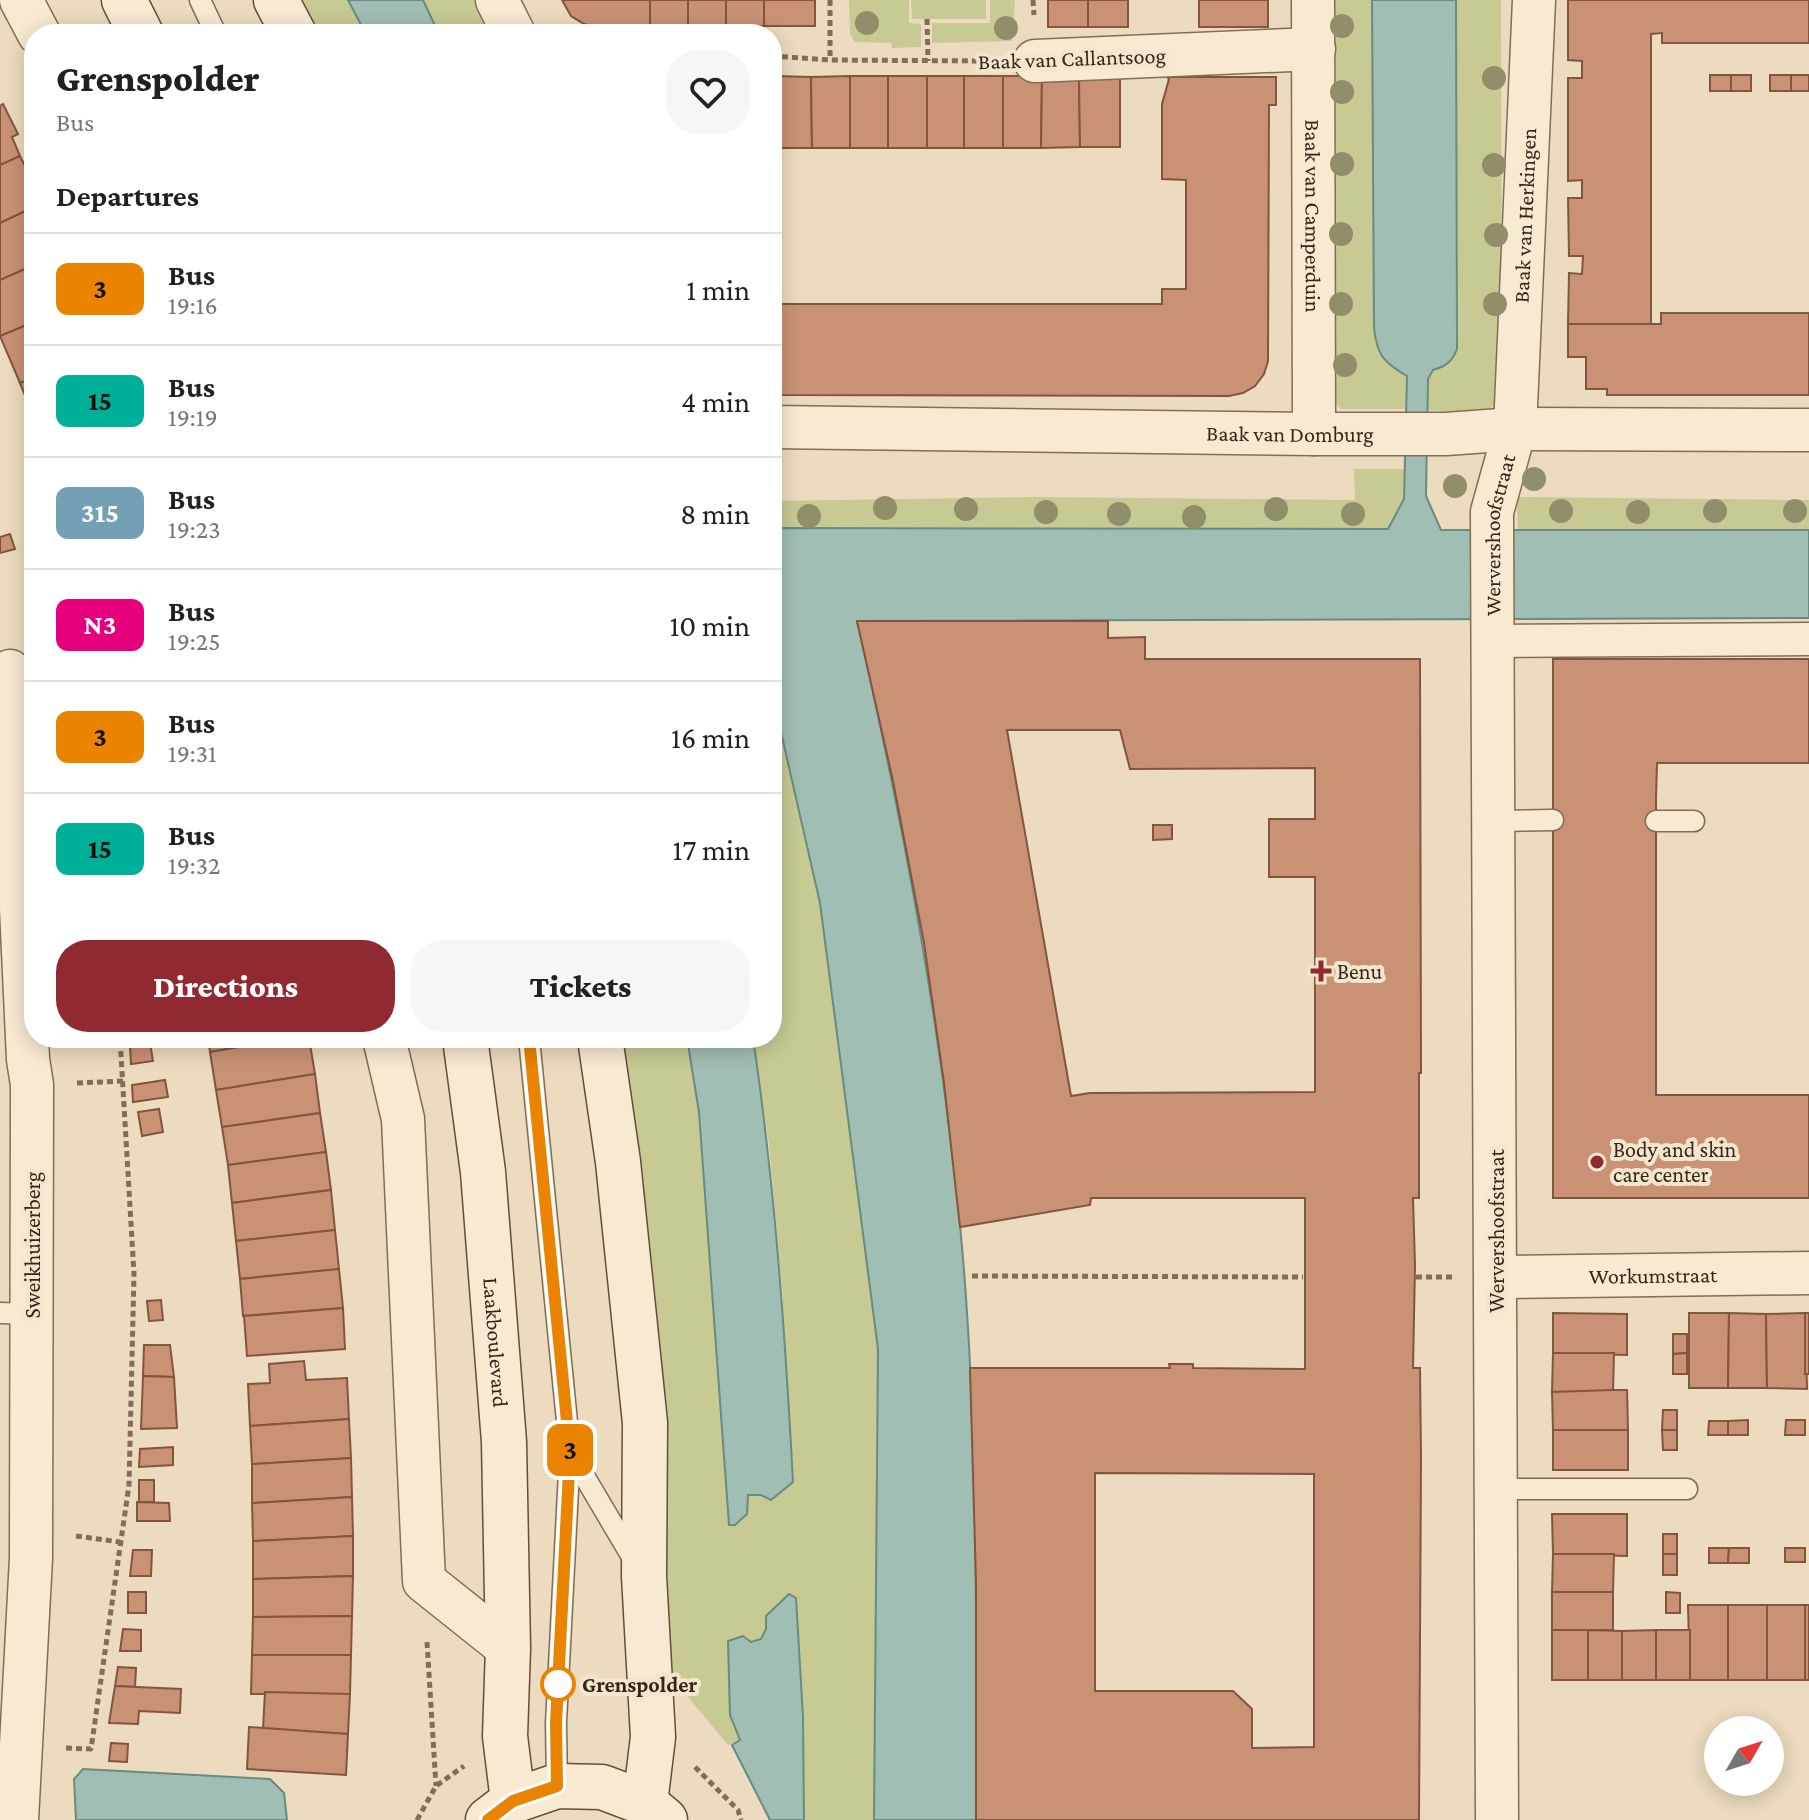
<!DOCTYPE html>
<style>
body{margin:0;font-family:"Crimson Pro",serif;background:#f6f6f6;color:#202124;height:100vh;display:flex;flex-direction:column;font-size:30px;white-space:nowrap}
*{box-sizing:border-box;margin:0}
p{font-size:26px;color:#757577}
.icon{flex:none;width:44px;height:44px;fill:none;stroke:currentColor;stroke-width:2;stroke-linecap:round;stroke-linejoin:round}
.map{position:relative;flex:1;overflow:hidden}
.panel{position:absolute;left:24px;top:24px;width:758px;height:1024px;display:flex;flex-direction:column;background:#fff;border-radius:32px;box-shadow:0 4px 20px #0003}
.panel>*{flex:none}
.badge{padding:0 16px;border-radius:12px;font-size:28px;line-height:52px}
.needle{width:52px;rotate:51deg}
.controls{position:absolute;left:1704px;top:1716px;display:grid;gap:16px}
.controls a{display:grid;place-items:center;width:80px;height:80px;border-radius:50%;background:#fff;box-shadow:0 4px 20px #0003;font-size:40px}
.map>.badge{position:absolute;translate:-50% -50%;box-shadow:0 0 0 4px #fff}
h2{padding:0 32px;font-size:30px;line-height:72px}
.round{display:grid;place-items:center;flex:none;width:84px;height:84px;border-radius:32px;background:#f6f6f6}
.head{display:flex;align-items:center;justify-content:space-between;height:136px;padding:0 32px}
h1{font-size:38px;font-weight:800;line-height:60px}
.primary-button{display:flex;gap:16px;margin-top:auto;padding:16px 32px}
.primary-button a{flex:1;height:92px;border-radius:32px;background:#912931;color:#fff;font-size:32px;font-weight:800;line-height:92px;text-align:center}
.primary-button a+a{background:#f6f6f6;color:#202124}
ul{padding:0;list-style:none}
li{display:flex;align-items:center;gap:24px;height:112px;padding:0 32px;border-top:2px solid #e0e0e0}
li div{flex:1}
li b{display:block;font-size:30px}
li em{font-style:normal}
li .badge{min-width:88px;font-weight:700;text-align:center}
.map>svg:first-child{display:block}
.green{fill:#c7ca93}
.water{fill:#a1beb4;stroke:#698b80;stroke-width:2}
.building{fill:#ca9275;stroke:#82553e;stroke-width:2;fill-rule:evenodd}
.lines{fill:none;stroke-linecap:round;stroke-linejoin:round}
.service-casing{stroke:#846c57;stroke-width:23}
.pedestrian-casing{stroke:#846c57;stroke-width:35}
.minor-casing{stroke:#846c57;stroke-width:45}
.secondary-casing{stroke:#664d3b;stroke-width:47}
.path{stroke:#846c57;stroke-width:5;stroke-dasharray:6 4;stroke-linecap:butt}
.service{stroke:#f8e9d1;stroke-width:20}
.pedestrian{stroke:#f8e9d1;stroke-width:32}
.minor{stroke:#f8e9d1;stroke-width:42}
.secondary{stroke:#f8e9d1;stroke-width:44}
.tree{fill:#918f69}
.line-casing{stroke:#fff;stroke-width:18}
.line{stroke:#e98300;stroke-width:12}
.poi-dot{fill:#912931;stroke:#f4e6cd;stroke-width:3}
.stop-dot{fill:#fff;stroke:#e98300;stroke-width:4}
.labels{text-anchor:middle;stroke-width:8;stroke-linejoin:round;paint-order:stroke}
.street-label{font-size:22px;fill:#34261c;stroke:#f4e6cd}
.poi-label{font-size:22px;fill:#34261c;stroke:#f4e6cd;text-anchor:start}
.stop-label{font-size:22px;font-weight:bold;fill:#34261c;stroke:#f4e6cd;text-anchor:start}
</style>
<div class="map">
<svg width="1809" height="1820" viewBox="0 0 1809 1820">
<rect width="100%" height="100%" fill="#ecdbbe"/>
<g class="green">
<path d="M296,0H348L366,34H314Z"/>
<path d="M423,0H481L497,34H439Z"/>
<path d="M849,0H909V23L921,24V47L892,48L891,43L855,42L850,34Z"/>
<path d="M911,0H986V19H912Z"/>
<path d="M990,0H1015L1012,41L932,43V23H990Z"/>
<path d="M1330,0H1372L1374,328C1377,352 1386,363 1407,375V409H1341L1333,399Z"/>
<path d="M1456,0H1501L1502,396C1491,421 1450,411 1428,410V379L1433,370L1446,366L1457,349Z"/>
<path d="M1354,469H1405L1404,499L1388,529L772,528V501L1036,497L1355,500Z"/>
<path d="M1517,497L1809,500V530H1518Z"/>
<path d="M772,693L820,903L878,1349L874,1820H804L803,1717L766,1629L761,1639L751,1642L730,1715L740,1740L728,1745L672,1678L661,1421L618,1038H687L699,1112L747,1495H761L783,1298L769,1145L753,1038H772Z"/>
</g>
<g class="water">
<path d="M348,0H423L439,34H366Z"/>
<path d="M1372,0H1456L1457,349C1452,362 1446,366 1433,370L1428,379L1426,496L1441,530H1809V618L857,621C903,822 940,1020 960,1225C979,1423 976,1622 976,1820H874L878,1349L820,903L772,693V528L1388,529L1404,499L1407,376C1383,362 1377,355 1374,328Z"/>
<path d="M687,1038H753C775,1186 785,1333 793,1482L771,1500L761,1495H748L747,1514L735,1525H729L699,1112Z"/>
<path d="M789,1594L796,1598L803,1717L804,1820H770L732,1745L740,1740L730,1715L728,1641L743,1636L751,1642L761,1639L766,1629V1616Z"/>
<path d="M83,1769L270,1779L284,1793L287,1820H76L74,1779Z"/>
</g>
<g class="building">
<path d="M562,0H650V26L598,27L584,24L571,16Z"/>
<path d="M650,0H688V27L650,26Z"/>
<rect x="688" y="0" width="38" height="27"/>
<path d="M726,0H764V26L726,27Z"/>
<rect x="764" y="0" width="51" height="26"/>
<rect x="1048" y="0" width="40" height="27"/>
<rect x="1088" y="0" width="40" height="27"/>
<rect x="1199" y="0" width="69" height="27"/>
<path d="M1568,0H1809V43H1662V33L1651,34V325L1568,324L1569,273L1582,274L1583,256H1569L1568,198H1582V180L1568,181V78H1582V61L1568,60Z"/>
<rect x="1710" y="75" width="21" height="16"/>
<rect x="1731" y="75" width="20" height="16"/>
<rect x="1770" y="75" width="21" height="16"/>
<rect x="1791" y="75" width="18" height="16"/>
<path d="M774,76L811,77L812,148H772Z"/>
<rect x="850" y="76" width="38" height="72"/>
<path d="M850,76V148H812L811,77Z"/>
<rect x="888" y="76" width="39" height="72"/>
<rect x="927" y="76" width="37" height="72"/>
<rect x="964" y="76" width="39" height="72"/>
<path d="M1003,76H1042L1041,148H1003Z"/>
<path d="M1042,76L1079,77L1080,147L1041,148Z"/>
<path d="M1079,77H1122L1120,79V147H1080Z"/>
<path d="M1167,77H1276V105H1269L1268,361L1264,374L1255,386L1243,393L1229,396L772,395V223V284L779,304H1162V289H1186V180L1162,179V104L1169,79Z"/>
<path d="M3,104L18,134L12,137L20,156L0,165V106Z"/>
<path d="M20,156L29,174L34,171V207L0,223V165Z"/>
<path d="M34,207V265L0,280V223Z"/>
<path d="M34,265V322L0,336V280Z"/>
<path d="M1661,313H1809V395H1607V389H1586V357H1568V324H1661Z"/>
<path d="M34,322V378L20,383L0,336Z"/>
<path d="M34,378V418L20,383Z"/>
<path d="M10,534L15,549L0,553V537Z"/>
<path d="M857,621H1108V638L1145,637V659H1420L1421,1073H1419V1198H1413L1415,1266L1413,1368H1420L1421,1458L1419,1820H976V1583L970,1368H1170L1169,1364H1193V1368L1305,1369V1198H1091L1090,1205L960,1227L944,1083L924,943L893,781ZM1007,730H1120L1130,769L1315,768V819H1269V877H1315V1092L1090,1093L1071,1096ZM1095,1473L1314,1474V1747L1252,1748V1709L1233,1691H1095Z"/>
<path d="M1553,659H1809V763H1657L1656,798V1095H1809V1198H1553Z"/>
<path d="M1153,825H1172V839L1153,840Z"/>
<path d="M208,1038H291L210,1052Z"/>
<path d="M291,1038H309L315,1074L216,1090L210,1052Z"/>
<path d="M150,1043L153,1061L131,1064L130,1046Z"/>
<path d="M315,1074L320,1113L222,1127L216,1090Z"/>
<path d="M165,1080L168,1097L133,1102L132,1085Z"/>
<path d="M159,1109L163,1132L142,1136L138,1112Z"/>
<path d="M320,1113L326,1152L228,1165L222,1127Z"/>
<path d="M326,1152L331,1190L232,1203L228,1165Z"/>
<path d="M331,1190L335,1230L236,1241L232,1203Z"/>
<path d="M335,1230L339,1269L240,1279L236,1241Z"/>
<path d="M339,1269L343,1308L243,1316L240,1279Z"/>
<path d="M161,1300L163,1320L149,1321L147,1301Z"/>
<path d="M343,1308L345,1349L247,1356L244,1316Z"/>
<path d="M1553,1313L1627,1314V1355L1553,1353Z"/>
<path d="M1689,1313H1729L1728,1388H1689Z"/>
<path d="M1729,1313L1766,1314L1767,1388H1728Z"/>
<path d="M1805,1313L1807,1389L1767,1388L1766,1314Z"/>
<rect x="1805" y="1313" width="4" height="61"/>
<path d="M1673,1334H1687V1353L1673,1354Z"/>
<path d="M144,1345H170L174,1377L143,1376Z"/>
<path d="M1553,1353H1614L1613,1392H1552Z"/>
<path d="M1687,1353V1374H1673V1354Z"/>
<path d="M304,1361L306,1380L347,1378L349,1419L250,1426L248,1384L270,1383L269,1364Z"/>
<path d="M143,1376L174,1377L177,1428L141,1429Z"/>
<path d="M1613,1390H1627L1628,1430H1553L1552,1392Z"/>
<path d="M1663,1410H1677V1430H1662Z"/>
<path d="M349,1419L351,1458L252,1464L250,1426Z"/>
<path d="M1748,1420V1435H1728V1421Z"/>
<path d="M1786,1420H1805V1435H1785Z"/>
<path d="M1709,1421H1728V1435H1708Z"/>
<rect x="1553" y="1430" width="75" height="40"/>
<path d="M1662,1430H1677V1450H1663Z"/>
<path d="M173,1447V1465L139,1467L140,1449Z"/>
<path d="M351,1458L352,1497L252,1503V1464Z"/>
<rect x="139" y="1480" width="15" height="22"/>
<path d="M352,1497L353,1536L253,1541L252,1503Z"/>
<path d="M137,1502L169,1503L170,1521H137Z"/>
<path d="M1552,1514H1627V1556L1553,1554Z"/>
<rect x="1663" y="1534" width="14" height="20"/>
<path d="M353,1536V1576L253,1579V1541Z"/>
<path d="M1709,1548H1729L1728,1563H1709Z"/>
<path d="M1729,1548H1749V1563H1728Z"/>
<rect x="1785" y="1548" width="20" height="14"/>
<path d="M133,1550H152L151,1576H130Z"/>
<path d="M1553,1554H1614L1613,1592H1552Z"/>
<rect x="1663" y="1554" width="14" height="21"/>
<path d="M353,1576L352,1616L253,1617V1579Z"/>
<rect x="128" y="1592" width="18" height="21"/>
<rect x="1552" y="1592" width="61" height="38"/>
<path d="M1666,1592L1680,1593V1613H1666Z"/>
<path d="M1688,1605H1728V1680H1690Z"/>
<rect x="1728" y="1605" width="39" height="75"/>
<rect x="1767" y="1605" width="38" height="75"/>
<rect x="1805" y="1605" width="4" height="75"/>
<path d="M352,1616L351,1655H252L253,1617Z"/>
<path d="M123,1629L141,1630V1651H120Z"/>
<rect x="1552" y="1630" width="36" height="50"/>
<path d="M1588,1630L1622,1631V1680H1588Z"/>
<rect x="1656" y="1630" width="34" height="50"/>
<path d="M1656,1630V1680H1622V1631Z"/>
<path d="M252,1655H351L350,1694H251Z"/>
<path d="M118,1667L136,1668L135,1687L115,1686Z"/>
<path d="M115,1686L181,1689L180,1713L139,1711L138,1724L109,1723Z"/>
<path d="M265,1692L350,1694L348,1734L263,1729Z"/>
<path d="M249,1727L348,1734L346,1775L247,1769Z"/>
<path d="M111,1743L128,1744L127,1762L109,1761Z"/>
</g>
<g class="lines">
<g class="service-casing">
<g id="service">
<path d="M200,0L216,34"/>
<path d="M1494,821L1553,820"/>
<path d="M1656,821H1694"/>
<path d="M529,1038L570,1452L556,1723L557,1786"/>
<path d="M0,1313L32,1314"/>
<path d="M570,1452L635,1562"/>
<path d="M1496,1489H1687"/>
</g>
</g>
<g class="pedestrian-casing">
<path id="pedestrian" d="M1493,641L1809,639"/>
</g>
<g class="minor-casing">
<g id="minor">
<path d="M21,0L39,34"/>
<path d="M497,0L514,34"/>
<path id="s1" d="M1313,0L1314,434"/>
<path d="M1035,61L1314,49"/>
<path id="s2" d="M772,427L1314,434H1446L1515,429L1809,430"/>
<path d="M10,671L28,1059L32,1085L31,1558L17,1820"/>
<path d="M384,1038L403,1119L424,1581L508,1648"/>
<path id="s3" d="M1497,1277L1809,1273"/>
<path id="s4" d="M1497,1820L1492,512L1515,429L1534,0"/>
</g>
</g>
<g class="secondary-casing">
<g id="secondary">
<path d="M124,0L141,34"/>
<path d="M276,0L294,34"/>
<path id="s5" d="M465,1038L483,1172L504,1442L508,1648L505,1736L513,1801"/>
<path d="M600,1038L618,1162L645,1423L644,1576L653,1737L645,1803"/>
<path d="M488,1820L513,1801L557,1786L602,1787L645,1803L665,1820"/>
</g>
</g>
<g class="path">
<path d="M830,0V60"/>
<path d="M1033,0L1034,15"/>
<path d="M927,19L928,61"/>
<path d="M772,56L830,60L991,61"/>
<path d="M77,1083L124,1081"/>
<path d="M972,1276L1303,1277"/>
<path d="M1416,1277H1452"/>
<path d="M76,1536L120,1542"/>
<path d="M427,1642L436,1786"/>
<path d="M66,1748L91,1749L129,1485L134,1274L120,1038"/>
<path d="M695,1767L738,1810L741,1820"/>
<path d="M417,1820L436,1786L464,1766"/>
</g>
<use href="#service" class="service"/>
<use href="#pedestrian" class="pedestrian"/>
<use href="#minor" class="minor"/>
<use href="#secondary" class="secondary"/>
</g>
<g class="tree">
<circle cx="867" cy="23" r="12"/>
<circle cx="1342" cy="26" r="12"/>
<circle cx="1006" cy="28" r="12"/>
<circle cx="1494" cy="78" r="12"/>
<circle cx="1342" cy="92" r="12"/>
<circle cx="1342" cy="164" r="12"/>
<circle cx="1494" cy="165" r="12"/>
<circle cx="1341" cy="234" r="12"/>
<circle cx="1496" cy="235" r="12"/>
<circle cx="1341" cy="304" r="12"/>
<circle cx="1495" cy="304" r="12"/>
<circle cx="1345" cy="365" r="12"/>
<circle cx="1534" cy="479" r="12"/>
<circle cx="1455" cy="486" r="12"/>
<circle cx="885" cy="508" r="12"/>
<circle cx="966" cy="509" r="12"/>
<circle cx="1276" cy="509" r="12"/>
<circle cx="1561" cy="511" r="12"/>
<circle cx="1715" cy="511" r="12"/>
<circle cx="1795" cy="511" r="12"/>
<circle cx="1046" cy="512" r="12"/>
<circle cx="1638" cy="512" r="12"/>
<circle cx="1119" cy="514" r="12"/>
<circle cx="1353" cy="514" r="12"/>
<circle cx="809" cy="516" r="12"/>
<circle cx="1194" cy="517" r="12"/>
</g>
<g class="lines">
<g class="line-casing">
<path id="line" d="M488,1820L513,1801L557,1786L556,1723L570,1452L529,1038"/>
</g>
<use href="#line" class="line"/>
</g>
<g class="poi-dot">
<path d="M1317 959h8v8h8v8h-8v8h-8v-8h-8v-8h8z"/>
<circle cx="1597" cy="1162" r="8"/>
</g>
<circle class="stop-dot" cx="558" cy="1684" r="16"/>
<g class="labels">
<g class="street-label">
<text transform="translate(1072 58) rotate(-2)" y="8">Baak van Callantsoog</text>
<text dy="8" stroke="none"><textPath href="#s4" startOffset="1608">Baak van Herkingen</textPath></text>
<text dy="8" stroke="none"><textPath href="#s1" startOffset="216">Baak van Camperduin</textPath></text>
<text dy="8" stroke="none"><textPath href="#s2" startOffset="518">Baak van Domburg</textPath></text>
<text dy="8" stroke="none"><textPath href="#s4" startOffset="1286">Wervershoofstraat</textPath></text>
<text transform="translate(1496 1231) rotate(-90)" y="8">Wervershoofstraat</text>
<text transform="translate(32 1245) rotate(-90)" y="8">Sweikhuizerberg</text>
<text dy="8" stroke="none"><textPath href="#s3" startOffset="156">Workumstraat</textPath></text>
<text dy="8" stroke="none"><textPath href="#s5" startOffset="306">Laakboulevard</textPath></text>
</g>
<g class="poi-label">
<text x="1337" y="979">Benu</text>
<text x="1613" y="1157">Body and skin<tspan x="1613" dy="25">care center</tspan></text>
</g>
<g class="stop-label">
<text x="582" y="1692">Grenspolder</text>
</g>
</g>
</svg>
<div class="controls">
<a><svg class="needle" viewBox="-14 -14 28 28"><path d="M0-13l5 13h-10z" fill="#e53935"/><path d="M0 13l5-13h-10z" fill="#757577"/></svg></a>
</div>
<b class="badge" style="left:570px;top:1450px;background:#e98300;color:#111">3</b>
<section class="panel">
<div class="head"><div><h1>Grenspolder</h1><p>Bus</p></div><a class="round"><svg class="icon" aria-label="heart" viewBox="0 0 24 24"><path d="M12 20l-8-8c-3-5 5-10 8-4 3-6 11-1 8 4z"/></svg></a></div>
<h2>Departures</h2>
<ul>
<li><span class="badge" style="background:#e98300;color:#111">3</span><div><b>Bus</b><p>19:16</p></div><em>1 min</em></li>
<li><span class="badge" style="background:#00af98;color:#111">15</span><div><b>Bus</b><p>19:19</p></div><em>4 min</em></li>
<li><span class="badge" style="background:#74a0b6;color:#fff">315</span><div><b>Bus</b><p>19:23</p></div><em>8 min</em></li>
<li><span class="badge" style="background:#e6007e;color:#fff">N3</span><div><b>Bus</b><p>19:25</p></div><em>10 min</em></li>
<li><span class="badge" style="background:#e98300;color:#111">3</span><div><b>Bus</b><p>19:31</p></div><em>16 min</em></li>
<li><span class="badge" style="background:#00af98;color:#111">15</span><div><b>Bus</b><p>19:32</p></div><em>17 min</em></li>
</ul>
<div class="primary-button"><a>Directions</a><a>Tickets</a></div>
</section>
</div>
